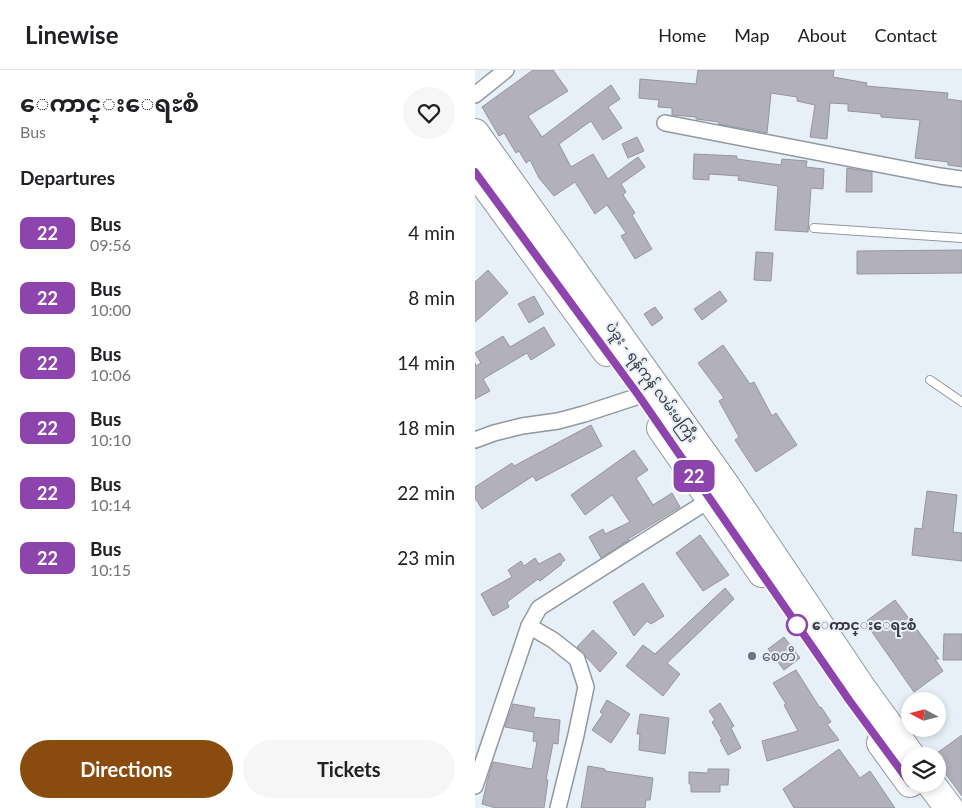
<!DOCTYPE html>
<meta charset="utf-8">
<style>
body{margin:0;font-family:Lato,"Noto Sans Myanmar",sans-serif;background:#f6f6f6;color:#202124;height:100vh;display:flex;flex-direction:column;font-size:19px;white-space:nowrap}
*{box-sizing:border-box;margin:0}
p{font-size:16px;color:#757577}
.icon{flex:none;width:28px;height:28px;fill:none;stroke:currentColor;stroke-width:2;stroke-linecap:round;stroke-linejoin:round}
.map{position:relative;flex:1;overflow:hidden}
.panel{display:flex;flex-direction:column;background:#fff;width:475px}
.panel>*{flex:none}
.badge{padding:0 10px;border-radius:8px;font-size:18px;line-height:32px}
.needle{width:32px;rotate:277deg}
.tools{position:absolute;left:426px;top:622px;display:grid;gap:10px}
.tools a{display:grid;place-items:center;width:45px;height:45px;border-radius:50%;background:#fff;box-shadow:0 2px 8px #0003;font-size:25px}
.map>.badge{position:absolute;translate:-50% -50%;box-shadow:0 0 0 2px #fff}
h2{padding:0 20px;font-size:19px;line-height:45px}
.round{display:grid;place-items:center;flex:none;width:52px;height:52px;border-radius:26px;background:#f6f6f6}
.summary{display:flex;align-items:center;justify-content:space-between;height:85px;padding:0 20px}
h1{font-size:24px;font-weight:700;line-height:38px}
.action{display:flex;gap:10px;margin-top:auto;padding:10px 20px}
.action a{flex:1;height:58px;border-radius:30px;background:#8a4c0e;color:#fff;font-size:20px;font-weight:700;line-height:58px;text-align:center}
.action a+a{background:#f6f6f6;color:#202124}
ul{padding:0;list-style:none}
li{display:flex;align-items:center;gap:15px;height:65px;padding:0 20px}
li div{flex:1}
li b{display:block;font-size:19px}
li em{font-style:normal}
li .badge{min-width:55px;font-weight:700;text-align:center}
header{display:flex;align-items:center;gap:30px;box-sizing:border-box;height:70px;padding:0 25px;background:#fff;border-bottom:1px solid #e0e0e0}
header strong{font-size:24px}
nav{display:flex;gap:28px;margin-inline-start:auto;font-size:18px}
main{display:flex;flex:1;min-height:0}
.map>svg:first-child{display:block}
.building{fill:#b2b1bb;stroke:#95959f}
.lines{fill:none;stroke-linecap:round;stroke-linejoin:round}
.lane-casing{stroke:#9098a0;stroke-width:10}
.street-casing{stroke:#9098a0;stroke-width:18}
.highway-casing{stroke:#9098a0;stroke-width:30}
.lane{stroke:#fff;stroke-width:8}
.street{stroke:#fff;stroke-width:15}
.highway{stroke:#fff;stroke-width:28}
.line-casing{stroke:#fff;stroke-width:11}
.line{stroke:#8e44ad;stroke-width:8}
.stop-dot{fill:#fff;stroke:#8e44ad;stroke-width:2.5}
.worship-dot{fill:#6b7280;stroke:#e7eff8;stroke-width:2}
.labels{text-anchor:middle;stroke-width:4;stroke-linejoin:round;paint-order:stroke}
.street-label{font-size:14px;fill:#36393c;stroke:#e7eff8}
.stop-label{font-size:14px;font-weight:bold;fill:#36393c;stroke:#e7eff8;text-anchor:start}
.worship-label{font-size:14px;fill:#5b616d;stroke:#e7eff8;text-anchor:start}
</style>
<header>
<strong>Linewise</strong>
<nav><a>Home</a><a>Map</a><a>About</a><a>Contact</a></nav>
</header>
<main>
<section class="panel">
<div class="summary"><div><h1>ေကာင္းေရႊစံ</h1><p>Bus</p></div><a class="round"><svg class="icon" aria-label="heart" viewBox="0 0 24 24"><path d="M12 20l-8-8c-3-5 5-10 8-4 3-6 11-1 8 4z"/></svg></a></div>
<h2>Departures</h2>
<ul>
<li><span class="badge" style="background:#8e44ad;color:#fff">22</span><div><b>Bus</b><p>09:56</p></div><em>4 min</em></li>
<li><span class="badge" style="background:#8e44ad;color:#fff">22</span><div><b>Bus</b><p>10:00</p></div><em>8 min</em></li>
<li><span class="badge" style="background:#8e44ad;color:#fff">22</span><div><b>Bus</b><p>10:06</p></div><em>14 min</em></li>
<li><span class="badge" style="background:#8e44ad;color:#fff">22</span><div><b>Bus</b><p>10:10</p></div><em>18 min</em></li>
<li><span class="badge" style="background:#8e44ad;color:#fff">22</span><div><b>Bus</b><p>10:14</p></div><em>22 min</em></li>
<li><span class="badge" style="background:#8e44ad;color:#fff">22</span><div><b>Bus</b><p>10:15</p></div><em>23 min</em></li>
</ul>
<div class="action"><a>Directions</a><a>Tickets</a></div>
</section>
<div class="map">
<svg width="487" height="738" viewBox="0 0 487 738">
<rect width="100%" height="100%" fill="#e7eff8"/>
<g class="building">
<path d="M58,0H78L93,21L53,46L67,67L136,15L145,29L133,37L147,58L128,70L116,51L84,74L96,97L118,84L133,109L163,87L170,97L146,114L151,122L148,125L160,143L157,145L177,179L160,189L146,166L151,163L132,135L120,144L100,112L79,126L64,108L55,90L51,93L44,81L41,83L29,63L24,66L7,37Z"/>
<path d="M223,0H359L358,7L392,13L391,16L473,23L472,29L487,31V97L473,95V92L440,88L445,50L406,47V44L373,41V34L355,33L352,69L335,67L340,35L322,31V27L296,23L292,63L243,54L244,52L221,49V47L197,45V38L183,37L184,30L164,28L165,9L221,14Z"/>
<path d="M162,67L169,81L153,88L147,74Z"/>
<path d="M219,84L262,86V89L306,95L307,89L332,91L331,97L349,99L348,119L336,118L333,162L300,160L303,116L263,110L264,106L234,104V110L218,109Z"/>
<path d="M372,98L397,102V122H371Z"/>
<path d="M487,180V203L382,204V181Z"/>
<path d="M281,182L298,183L296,211L279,210Z"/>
<path d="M13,200L33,223L0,252V212Z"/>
<path d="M245,221L252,231L227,250L219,239Z"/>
<path d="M59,226L69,244L54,253L43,234Z"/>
<path d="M180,237L188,248L177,256L169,244Z"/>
<path d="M69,257L80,275L56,290L52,283L8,309L15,321L0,329V293L1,296L6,293L0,283L28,266L35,277Z"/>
<path d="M248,275L275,314L279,312L297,346L301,343L322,375L281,402L260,370L264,367L244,331L249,328L223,293Z"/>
<path d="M116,355L127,376L61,411L58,406L7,439L0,428V417L37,393L39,396Z"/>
<path d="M159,380L173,400L161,408L178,435L197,423L205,437L153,469L154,470L126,488L114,467L128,459L130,464L155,452L137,425L110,445L96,425Z"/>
<path d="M452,421L482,425L478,462L487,463V491L437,485L440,458L447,459Z"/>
<path d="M225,465L254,505L228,521L201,483Z"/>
<path d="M85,483L90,490L86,493L87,494L65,511L63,509L32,532L34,537L18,546L6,524L37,507L33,500L46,491L49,496L60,488L64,494Z"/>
<path d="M168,513L189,546L176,554L172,551L159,566L138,532Z"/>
<path d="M250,518L259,529L192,593L205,604L188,626L151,596L168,575L180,584Z"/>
<path d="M420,530L464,589H460L468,601L439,622L390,552Z"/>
<path d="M118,560L142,583L125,602L102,577Z"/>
<path d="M469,564H487V590H468Z"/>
<path d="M309,567L325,588L309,600L293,579Z"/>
<path d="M321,600L345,638L346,637L356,652L352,654L364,670L292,691L287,671L323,661L309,635L311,634L298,613Z"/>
<path d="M132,630L155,644L136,673L117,660L128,644L125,642Z"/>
<path d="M245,633L259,656L256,658L266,678L253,685L245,670L247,669L237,652L240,650L234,641Z"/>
<path d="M38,634L60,638L58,647L85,650L83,674L78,673L71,710H73L69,738H21L7,734L13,708L18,692L57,699L62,672L58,671L59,662L30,657Z"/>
<path d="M165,644L194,648L190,684L164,680L165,664H162Z"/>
<path d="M487,665V726L462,692V686H458Z"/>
<path d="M364,679L385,708L395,701L420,738H319L308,719Z"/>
<path d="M113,696L130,699V701L178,708L175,730H171L170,738H106Z"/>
<path d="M233,699H254L253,715H245V722H216V714H214V702L233,703Z"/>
</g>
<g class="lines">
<g class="lane-casing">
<g id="lane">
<path d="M339,158L487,168"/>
<path d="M455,310L487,332"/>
</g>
</g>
<g class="street-casing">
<g id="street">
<path d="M0,25L31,0"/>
<path d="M190,53L465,106L487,109"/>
<path d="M0,370L19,363L47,356L83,351L109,344L164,326"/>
<path d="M54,556L78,570L102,589L111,617L101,665L83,738"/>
<path d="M0,716L54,556L64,538L236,429"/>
</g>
</g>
<g class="highway-casing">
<g id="highway">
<path d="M0,63L251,416L388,620L436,686"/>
<path d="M0,101L132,282"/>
<path d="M186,358L287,503"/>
<path d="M406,673L435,713"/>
<path d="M456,714L474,738"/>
</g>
</g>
<use href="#lane" class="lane"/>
<use href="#street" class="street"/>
<use href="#highway" class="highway"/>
</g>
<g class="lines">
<g class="line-casing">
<path id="line" d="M0,102L164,326L374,630L435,713"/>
</g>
<use href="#line" class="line"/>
</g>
<circle class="stop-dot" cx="322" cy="555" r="10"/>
<circle class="worship-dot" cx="277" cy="586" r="5"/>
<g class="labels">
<g class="street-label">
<text transform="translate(177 312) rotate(54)" y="5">ပဲခူး - ရန်ကုန် လမ်းမကြီး</text>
</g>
<g class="stop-label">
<text x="337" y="560">ေကာင္းေရႊစံ</text>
</g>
<g class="worship-label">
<text x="287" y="591">စေတီ</text>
</g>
</g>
</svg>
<div class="tools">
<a><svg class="needle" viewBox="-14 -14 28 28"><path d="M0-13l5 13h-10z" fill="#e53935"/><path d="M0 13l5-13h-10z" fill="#757577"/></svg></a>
<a><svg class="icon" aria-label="layers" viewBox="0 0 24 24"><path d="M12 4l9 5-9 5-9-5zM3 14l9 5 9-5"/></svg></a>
</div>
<b class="badge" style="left:219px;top:406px;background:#8e44ad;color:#fff">22</b>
</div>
</main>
